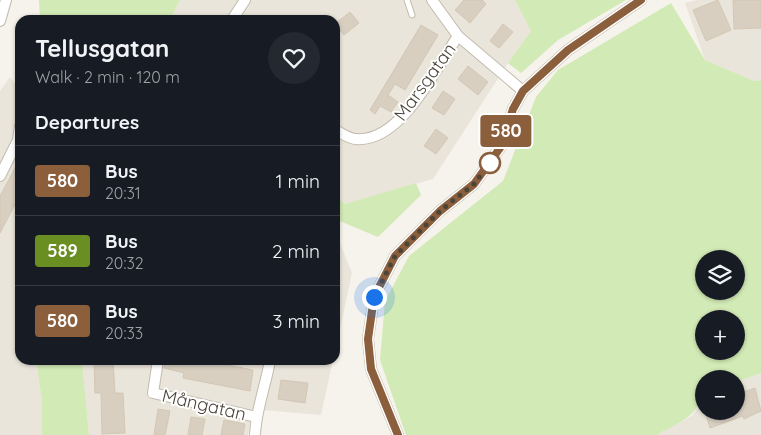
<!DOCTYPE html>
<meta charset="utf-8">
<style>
body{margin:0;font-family:Quicksand,sans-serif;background:#242831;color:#f1f3f6;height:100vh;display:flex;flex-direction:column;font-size:19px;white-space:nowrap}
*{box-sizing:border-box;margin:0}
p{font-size:16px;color:#9ea1a6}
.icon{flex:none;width:28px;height:28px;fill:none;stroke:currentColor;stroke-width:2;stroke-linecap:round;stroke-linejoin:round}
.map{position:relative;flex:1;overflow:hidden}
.details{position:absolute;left:15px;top:15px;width:325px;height:350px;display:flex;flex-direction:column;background:#171b24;border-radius:15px;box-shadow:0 1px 4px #0004}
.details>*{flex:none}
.badge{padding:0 10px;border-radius:4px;font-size:18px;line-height:32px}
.tools{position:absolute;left:695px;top:250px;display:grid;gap:10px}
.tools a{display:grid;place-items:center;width:50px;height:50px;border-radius:50%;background:#171b24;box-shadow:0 1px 4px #0004;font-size:25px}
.you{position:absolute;width:25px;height:25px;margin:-12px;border:4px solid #fff;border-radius:50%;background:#1a73e8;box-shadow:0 0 0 8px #1a73e833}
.map>.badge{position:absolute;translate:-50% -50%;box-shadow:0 0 0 2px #fff}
h2{padding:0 20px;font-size:19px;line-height:45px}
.round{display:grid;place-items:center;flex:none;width:52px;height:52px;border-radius:26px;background:#242831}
.overview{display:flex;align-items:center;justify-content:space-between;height:85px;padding:0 20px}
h1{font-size:24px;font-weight:800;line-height:38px}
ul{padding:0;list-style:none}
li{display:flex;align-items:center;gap:15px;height:70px;padding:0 20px;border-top:1px solid #363941}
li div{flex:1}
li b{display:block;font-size:19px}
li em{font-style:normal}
li .badge{min-width:55px;font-weight:700;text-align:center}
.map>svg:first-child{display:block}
.residential{fill:#eae5da}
.green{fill:#d2eab5;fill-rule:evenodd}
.building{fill:#d8cfc1;stroke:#d3c7b4}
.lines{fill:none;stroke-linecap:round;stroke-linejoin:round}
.lane-casing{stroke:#c2bbae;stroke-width:7}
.street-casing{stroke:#c2bbae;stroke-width:12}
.lane{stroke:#fff;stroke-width:5}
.street{stroke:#fff;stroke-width:10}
.line-casing{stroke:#fff;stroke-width:11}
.line{stroke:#8b5e3c;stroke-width:8}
.walk{stroke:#4b4439;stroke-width:5;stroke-dasharray:0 9}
.stop-dot{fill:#fff;stroke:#8b5e3c;stroke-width:2.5}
.labels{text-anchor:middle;stroke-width:4;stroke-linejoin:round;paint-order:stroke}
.street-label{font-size:18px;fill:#4b4439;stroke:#fff}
</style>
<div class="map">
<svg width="761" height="435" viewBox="0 0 761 435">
<rect width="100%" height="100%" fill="#f6f3ec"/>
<g class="residential">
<path d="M180,0H515L531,31L508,63L433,179L345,204L335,194V20H170Z"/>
<path d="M696,0H761V80L754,81L705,60L685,3Z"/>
<path d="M10,77L20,89V360H36L42,402V435H0V91Z"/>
<path d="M335,231L352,273L335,352Z"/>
<path d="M82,360H333L321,415L252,409L248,435H89Z"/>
<path d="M761,373V435H657L693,415L704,395V411H736V382Z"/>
</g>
<g class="green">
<path d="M39,0H180L170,20H40Z"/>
<path d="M515,0H626L558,40L521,73L508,63L531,31Z"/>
<path d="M671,3L705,60L754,81L761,80V373L736,382V379H704C704,414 685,419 657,435H406L380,360L385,301L409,256L503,181L536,97L558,70ZM704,259H736V291H704ZM704,319H736V351H704Z"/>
<path d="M416,183L421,195L378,237L335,219V194L345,204Z"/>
<path d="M36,360H82L89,435H42V402Z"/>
</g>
<g class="building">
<path d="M464,0H482L486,4L470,23L455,10Z"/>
<path d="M718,0L731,30L706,41L693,10Z"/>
<path d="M733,0H761V28L734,29Z"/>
<path d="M350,12L359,23L344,35L335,24Z"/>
<path d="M503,24L513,32L499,48L490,41Z"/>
<path d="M421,25L438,35L405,90L395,84L388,95L398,102L391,112L380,106L375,114L370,110Z"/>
<path d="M468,66L488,82L478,95L458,79Z"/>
<path d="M443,91L455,99L444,115L432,108Z"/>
<path d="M436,129L448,138L436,154L424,146Z"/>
<path d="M20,159V195L0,233V196Z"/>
<path d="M94,360H113L115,393H123L125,433L102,434L101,393H95Z"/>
<path d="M165,360H202L253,370L250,391L183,378L184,373L164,368Z"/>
<path d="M281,380L308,383L305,403L278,399Z"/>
<path d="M755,388L761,411L744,419L743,416L710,428L705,411H741L736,395Z"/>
<path d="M158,409L170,411L165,435H154Z"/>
<path d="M191,417L205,419L202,435H188Z"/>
<path d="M224,420L245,424L243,435H221Z"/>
</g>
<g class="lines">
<g class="lane-casing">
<path id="lane" d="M407,0L412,15"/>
</g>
<g class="street-casing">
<g id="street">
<path d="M432,0L458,36L523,91"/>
<path d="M232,20L245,0"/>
<path d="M0,21L6,0"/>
<path d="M335,130C341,133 350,139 356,139C401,143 436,68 458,36"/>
<path d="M0,176L18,140L20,126"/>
<path d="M158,360L153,393L256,417"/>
<path d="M255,435C256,409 266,385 270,360"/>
<path d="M398,435L371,369L368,339L374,297L395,256L440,211L474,184L500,148L513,109L523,91L568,50L641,0"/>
</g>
</g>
<use href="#lane" class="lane"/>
<use href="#street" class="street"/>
</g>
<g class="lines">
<g class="line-casing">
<path id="line" d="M398,435L371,369L368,339L374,297L395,256L440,211L474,184L500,148L513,109L523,91L568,50L641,0"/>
</g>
<use href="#line" class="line"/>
<path class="walk" d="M374,297L395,256L440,211L474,184L492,160L490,163"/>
</g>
<circle class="stop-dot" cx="490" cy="163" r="10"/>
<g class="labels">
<g class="street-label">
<text transform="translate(425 82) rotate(-54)" y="6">Marsgatan</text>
<text transform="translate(204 405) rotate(13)" y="6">Mångatan</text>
</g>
</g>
</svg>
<div class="tools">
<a><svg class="icon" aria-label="layers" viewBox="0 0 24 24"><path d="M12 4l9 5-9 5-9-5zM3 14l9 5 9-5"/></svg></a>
<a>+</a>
<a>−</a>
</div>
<div class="you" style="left:374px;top:297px"></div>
<b class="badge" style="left:506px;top:131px;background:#8b5e3c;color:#fff">580</b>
<section class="details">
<div class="overview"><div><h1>Tellusgatan</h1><p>Walk · 2 min · 120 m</p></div><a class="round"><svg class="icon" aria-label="heart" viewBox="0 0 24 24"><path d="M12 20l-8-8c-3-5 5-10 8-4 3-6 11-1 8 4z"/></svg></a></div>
<h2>Departures</h2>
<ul>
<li><span class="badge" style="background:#8b5e3c;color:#fff">580</span><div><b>Bus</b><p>20:31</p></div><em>1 min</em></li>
<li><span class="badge" style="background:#6b8e23;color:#fff">589</span><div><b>Bus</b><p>20:32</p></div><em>2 min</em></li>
<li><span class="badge" style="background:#8b5e3c;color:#fff">580</span><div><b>Bus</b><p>20:33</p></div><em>3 min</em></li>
</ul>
</section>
</div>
